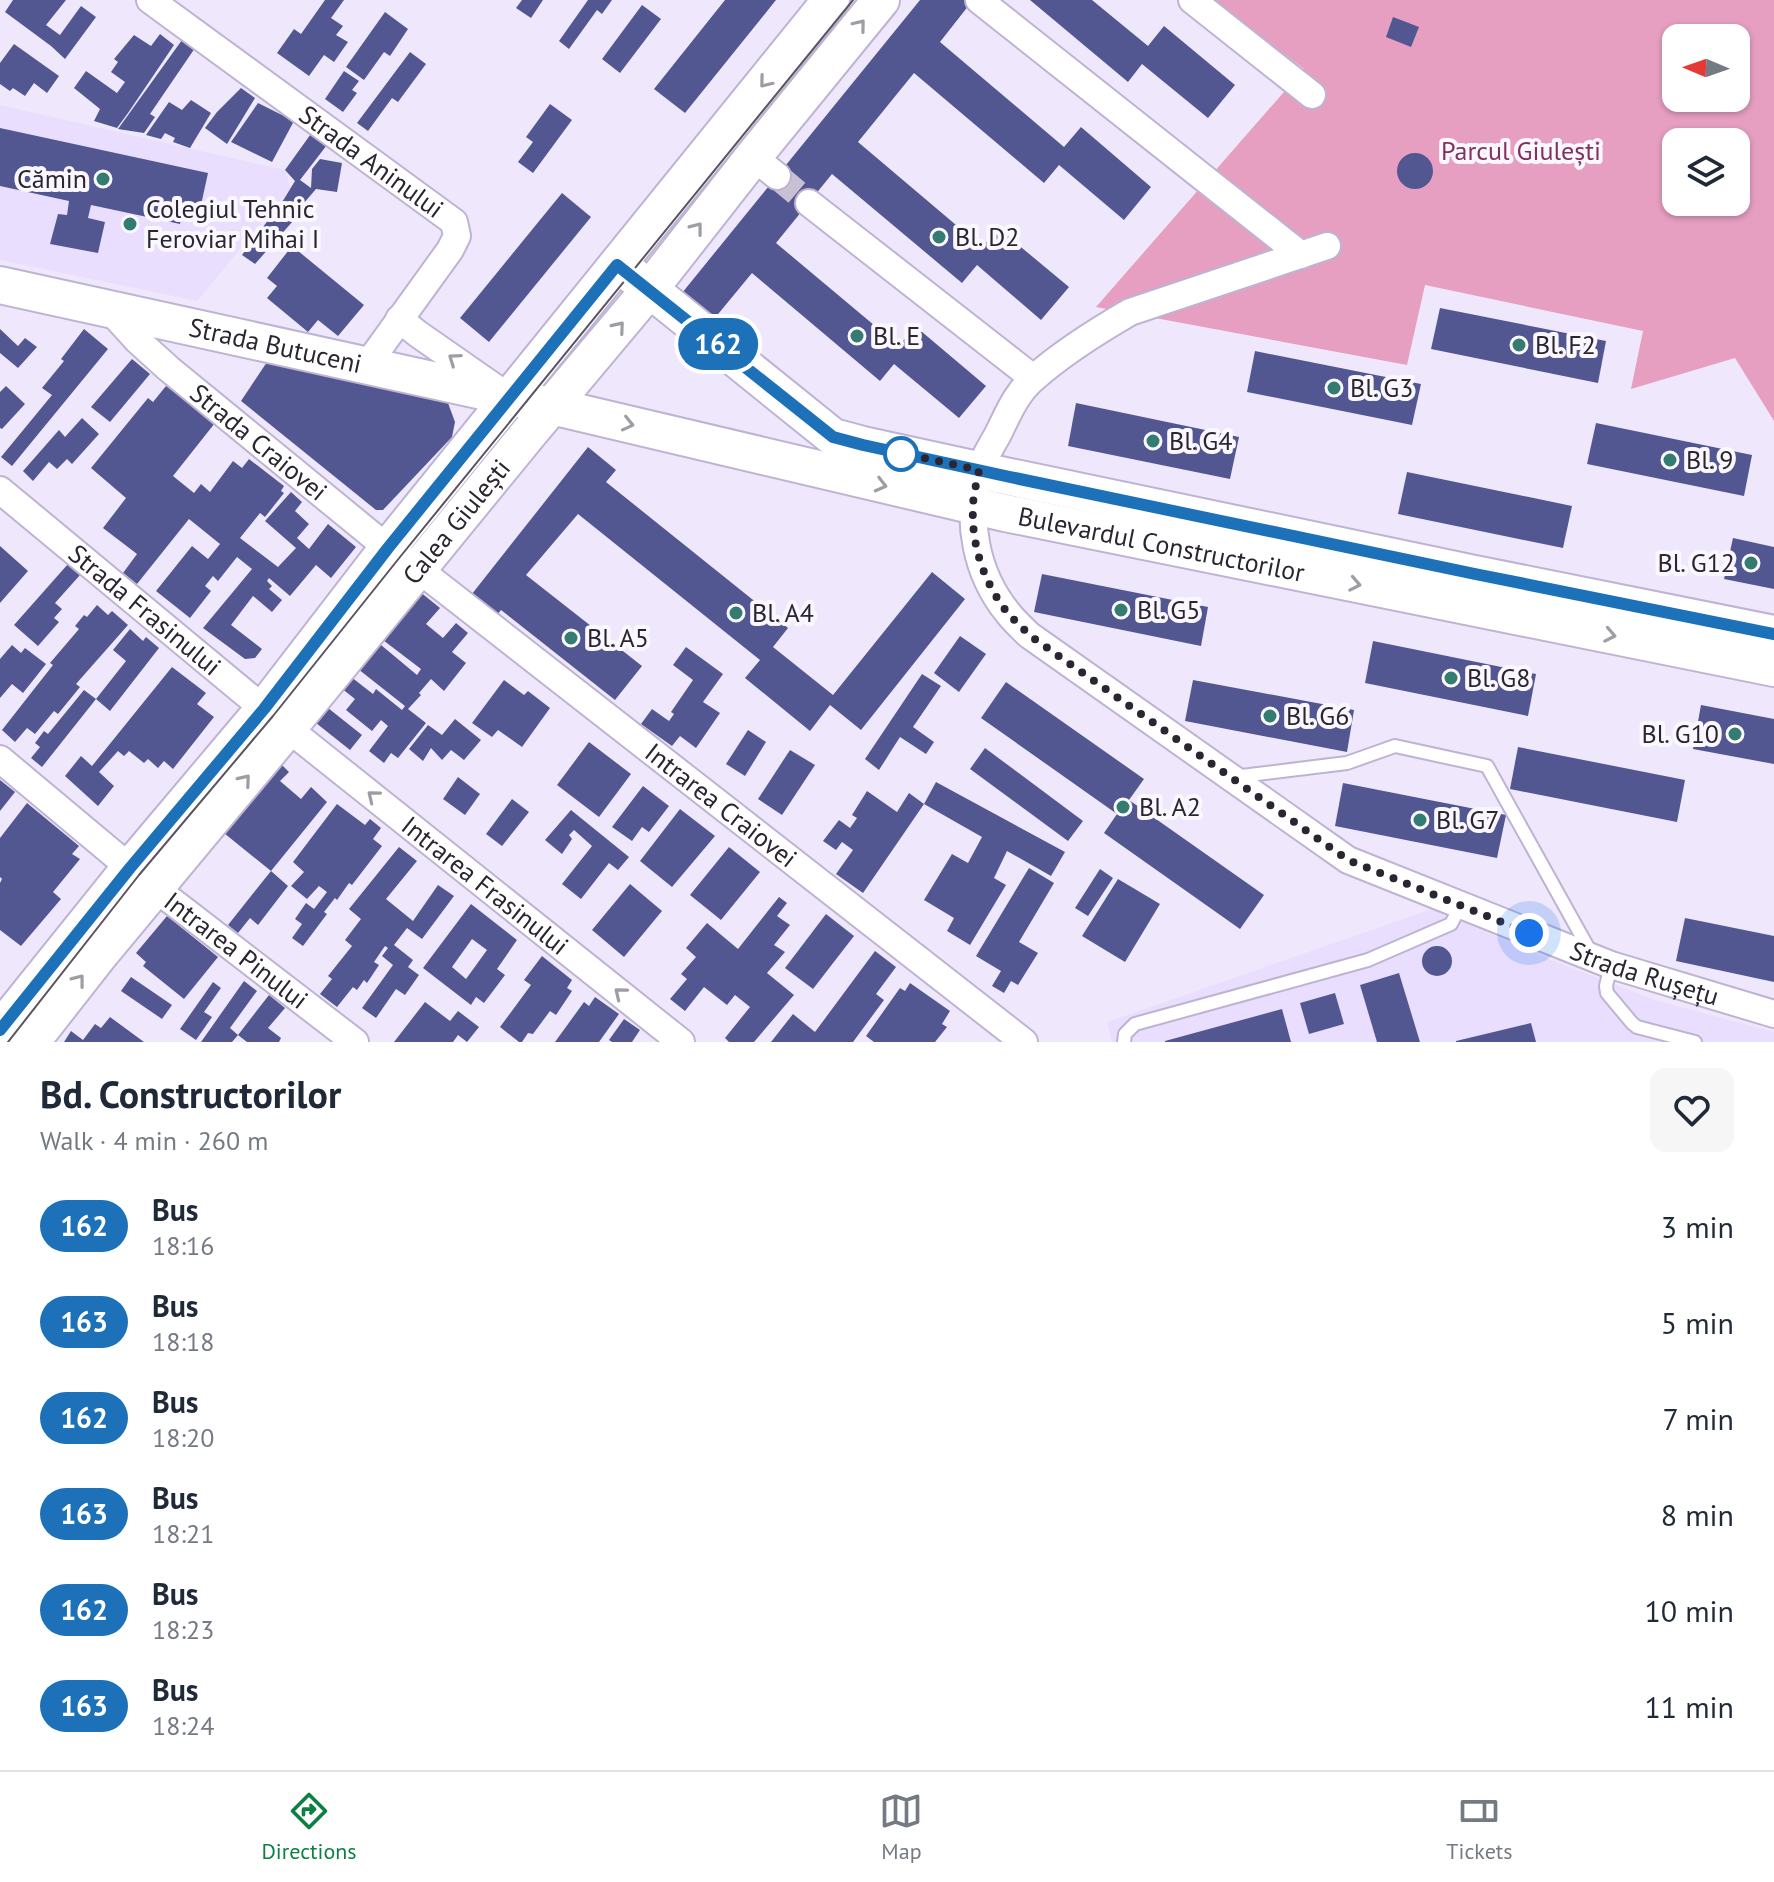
<!DOCTYPE html>
<meta charset="utf-8">
<style>
body{margin:0;font-family:"PT Sans",sans-serif;background:#f6f6f7;color:#1f2937;height:100vh;display:flex;flex-direction:column;font-size:30px;white-space:nowrap}
*{box-sizing:border-box;margin:0}
p{font-size:26px;color:#747a83}
.icon{flex:none;width:44px;height:44px;fill:none;stroke:currentColor;stroke-width:2;stroke-linecap:round;stroke-linejoin:round}
.map{position:relative;height:1042px;overflow:hidden}
.panel{display:flex;flex-direction:column;background:#fff;flex:1}
.panel>*{flex:none}
.badge{padding:0 16px;border-radius:26px;font-size:28px;line-height:52px}
.needle{width:52px;rotate:272deg}
.fabs{position:absolute;left:1662px;top:24px;display:grid;gap:16px}
.fabs a{display:grid;place-items:center;width:88px;height:88px;border-radius:16px;background:#fff;box-shadow:0 2px 6px #0004;font-size:40px}
.you{position:absolute;width:40px;height:40px;margin:-20px;border:6px solid #fff;border-radius:50%;background:#1a73e8;box-shadow:0 0 0 12px #1a73e833}
.map>.badge{position:absolute;translate:-50% -50%;box-shadow:0 0 0 4px #fff}
.round{display:grid;place-items:center;flex:none;width:84px;height:84px;border-radius:16px;background:#f6f6f7}
.summary{display:flex;align-items:center;justify-content:space-between;height:136px;padding:0 40px}
h1{font-size:38px;font-weight:800;line-height:60px}
ul{padding:0;list-style:none}
li{display:flex;align-items:center;gap:24px;height:96px;padding:0 40px}
li div{flex:1}
li b{display:block;font-size:30px}
li em{font-style:normal}
li .badge{min-width:88px;font-weight:700;text-align:center}
.dock{display:flex;justify-content:space-around;align-items:center;height:112px;border-top:2px solid #e0e1e3;background:#fff;font-size:22px;color:#747a83}
.dock a{display:grid;justify-items:center;gap:4px}
.dock .active{color:#0b8043}
.map>svg:first-child{display:block}
.built{fill:#eadefe}
.green{fill:#e69fc1;fill-rule:evenodd}
.building{fill:#525792;fill-rule:evenodd}
.lines{fill:none;stroke-linecap:round;stroke-linejoin:round}
.street-tunnel{stroke:#c8c1d3;stroke-width:26;stroke-dasharray:26 13;stroke-linecap:butt}
.lane-casing{stroke:#bfb3d3;stroke-width:16}
.street-casing{stroke:#bfb3d3;stroke-width:30}
.secondary-casing{stroke:#bfb3d3;stroke-width:40}
.lane{stroke:#fff;stroke-width:12}
.street{stroke:#fff;stroke-width:26}
.secondary{stroke:#fff;stroke-width:36}
.tram{stroke:#5a5462;stroke-width:2}
.oneway{stroke:#9f9da2}
.line-casing{stroke:#fff;stroke-width:18}
.line{stroke:#1d71b8;stroke-width:12}
.walk{stroke:#2a2531;stroke-width:8;stroke-dasharray:0 14.4}
.poi-dot{fill:#347b72;stroke:#faf8fe;stroke-width:3}
.stop-dot{fill:#fff;stroke:#1d71b8;stroke-width:4}
.labels{text-anchor:middle;stroke-width:8;stroke-linejoin:round;paint-order:stroke}
.park-label{font-size:26px;fill:#84305e;stroke:#faf8fe}
.street-label{font-size:26px;fill:#2a2531;stroke:#faf8fe}
.poi-label{font-size:26px;fill:#2a2531;stroke:#faf8fe;text-anchor:start}
</style>
<div class="map">
<svg width="1774" height="1042" viewBox="0 0 1774 1042">
<rect width="100%" height="100%" fill="#efe8fc"/>
<g class="built">
<path d="M0,105L285,170L291,188L197,301L0,260Z"/>
<path d="M1432,909L1551,960L1655,1000L1774,1032V1042H1112L1107,1022Z"/>
</g>
<path class="green" d="M1212,0H1774V421L1735,358L1631,389L1643,331L1425,285L1407,365L1096,307L1304,69ZM1676,38H1736V98H1676ZM1676,142H1736V202H1676Z"/>
<g class="building">
<path d="M13,0H66L46,25L60,35L81,6L96,17L65,59L51,46L5,12Z"/>
<path d="M325,0H344L331,18L343,26L336,35L348,42L334,62L324,55L309,76L277,53L294,29L301,34Z"/>
<path d="M522,0H543L531,18L516,8Z"/>
<path d="M588,0H612L602,14L597,10L569,49L559,41Z"/>
<path d="M725,0H776L685,113L654,89Z"/>
<path d="M920,0H973L940,42L1064,147L1081,127L1151,187L1124,220L1059,165L1044,183L914,73L858,142L982,247L998,228L1069,287L1041,320L977,265L962,283L832,174L776,243L899,346L915,326L986,386L959,418L894,364L880,381L752,273L714,319L682,293Z"/>
<path d="M1030,0H1092L1148,46L1164,26L1235,85L1208,118L1142,64L1128,82Z"/>
<path d="M642,5L661,19L620,73L602,59Z"/>
<path d="M385,12L408,29L390,56L384,52L364,80L346,67Z"/>
<path d="M1393,17L1419,27L1411,47L1386,37Z"/>
<path d="M160,34L174,45L128,113L117,128L94,121L100,109L74,88L86,71L117,93L125,82L111,72L118,62L114,59L134,35L151,46Z"/>
<path d="M182,40L195,48L150,114L155,117L144,133L118,129Z"/>
<path d="M14,44L59,76L47,93L34,83L25,96L13,88L10,91L0,84V63Z"/>
<path d="M410,52L426,64L398,102L392,98L368,131L357,123Z"/>
<path d="M344,71L359,81L352,90L357,93L343,112L325,99Z"/>
<path d="M241,88L255,98L227,144L205,128L217,112Z"/>
<path d="M191,100L211,113L190,148L173,142L175,138L165,133L161,139L146,135L169,102L182,110Z"/>
<path d="M258,103L294,121L272,162L231,142Z"/>
<path d="M550,104L572,120L533,173L518,162L533,142L526,137Z"/>
<path d="M0,128L208,173L201,205L185,201L180,224L91,205L88,218L105,222L98,253L50,244L58,214L67,215L69,201L0,186Z"/>
<path d="M313,131L330,141L300,180L311,188L312,169L320,159L342,163L337,192L316,189L298,210L301,212L255,264L242,255L284,199L295,181L285,170Z"/>
<circle cx="1415" cy="171" r="18"/>
<path d="M562,193L591,217L489,342L460,318Z"/>
<path d="M292,246L364,305L338,336L318,320L308,332L267,298L277,286L267,278Z"/>
<path d="M1440,308L1606,341L1598,383L1431,349Z"/>
<path d="M0,329L18,346L25,338L37,347L18,368L0,353Z"/>
<path d="M84,329L108,349L12,466L1,457L52,395L42,388L64,361L61,359Z"/>
<path d="M1255,351L1421,384L1412,425L1247,392Z"/>
<path d="M132,359L150,374L110,422L91,407Z"/>
<path d="M269,359L448,403L455,422L452,437L383,510H376L241,401Z"/>
<path d="M6,386L25,404L2,429L0,428V392Z"/>
<path d="M166,386L215,423L173,476L194,493L201,484L210,492L233,461L242,468L249,459L284,486L281,491L284,493L265,517L260,513L240,538L278,567L296,548L265,521L291,492L302,502L295,511L309,524L297,538L309,549L328,524L356,547L331,578L316,565L290,596L269,578L267,581L272,586L269,589L282,600L272,612L253,596L231,625L262,649L255,658L245,659L203,628L252,569L237,557L218,581L213,576L205,586L211,591L190,618L156,591L192,546L208,559L220,544L189,519L137,584L123,573L137,554L103,528L126,498L91,468L148,398L153,402Z"/>
<path d="M1076,403L1239,437L1230,479L1068,446Z"/>
<path d="M82,418L99,434L72,464L67,459L57,469L49,462L33,481L23,471L59,430L65,437Z"/>
<path d="M1596,423L1752,455L1744,496L1587,464Z"/>
<path d="M588,447L616,470L606,482L788,628L773,647L833,695L932,572L965,599L861,730L830,705L810,731L745,678L760,660L578,514L526,575L642,666L615,700L501,610L494,619L468,599Z"/>
<path d="M1407,472L1572,506L1563,548L1398,514Z"/>
<path d="M1733,538L1774,547V589L1724,579Z"/>
<path d="M0,546L28,571L0,603Z"/>
<path d="M68,564L80,575L55,603L62,609L54,618L59,622L38,646L14,625Z"/>
<path d="M1042,574L1208,607L1201,646L1034,612Z"/>
<path d="M414,587L440,608L426,624L443,638L456,623L468,633L452,652L466,663L444,691L431,679L419,693L421,695L408,709L426,723L398,758L391,753L384,763L369,751L388,726L381,720L372,731L346,710L355,699L336,684L346,673L373,694L376,689L402,710L405,706L353,665L375,640L417,675L421,669L383,640L393,628Z"/>
<path d="M97,605L108,615L112,611L128,625L76,684L80,687L58,714L54,711L35,734L27,728L15,742L2,730L53,665L50,663L79,629L75,626L84,615L87,617Z"/>
<path d="M130,629L143,641L146,637L159,648L110,711L96,699L126,661L113,650Z"/>
<path d="M960,636L986,654L959,692L934,673Z"/>
<path d="M1373,641L1536,674L1528,716L1365,683Z"/>
<path d="M12,645L21,653L25,648L46,664L23,693L12,684L0,698V659Z"/>
<path d="M686,647L723,674L703,702L720,713L696,748L680,736L672,746L641,724L652,709L669,721L674,714L671,712L693,680L673,665Z"/>
<path d="M172,667L206,693L197,704L214,717L173,769L164,761L158,768L148,759L144,763L129,751L124,756L118,751L99,772L114,786L98,806L65,776L81,756L92,766Z"/>
<path d="M922,674L941,686L913,727L934,742L926,754L900,737L879,770L865,759Z"/>
<path d="M504,680L524,695L528,691L550,708L522,747L498,730L492,737L472,723Z"/>
<path d="M1193,680L1354,710L1347,752L1185,721Z"/>
<path d="M1006,682L1144,779L1129,800L1264,895L1240,929L1104,833L1117,814L981,718Z"/>
<path d="M84,690L96,699L42,767L31,758L40,747L35,743L44,731L48,734Z"/>
<path d="M318,700L362,735L350,750L306,715Z"/>
<path d="M1701,705L1774,719V764L1693,749Z"/>
<path d="M455,719L481,740L464,760L451,750L442,760L431,748L423,761L409,749L428,725L442,735Z"/>
<path d="M748,730L766,742L745,776L726,764Z"/>
<path d="M589,742L631,774L599,817L557,785Z"/>
<path d="M1518,747L1685,780L1677,822L1510,789Z"/>
<path d="M985,748L1083,821L1068,841L970,769Z"/>
<path d="M790,750L815,765L782,815L758,799Z"/>
<path d="M277,760L289,772L280,781L301,799L311,787L327,802L271,871L219,829Z"/>
<path d="M458,777L480,794L465,815L443,799Z"/>
<path d="M0,780L15,792L0,811Z"/>
<path d="M936,782L1065,852L1051,876L1007,851L994,878L1006,885L970,945L947,931L954,918L924,900L952,854L968,863L982,837L924,804L863,893L836,874L853,850L842,842L836,850L823,841L839,820L850,828L857,818L852,815L867,791L897,812L909,793L924,804Z"/>
<path d="M1343,783L1506,815L1497,858L1335,826Z"/>
<path d="M643,786L669,806L649,832L642,827L632,841L612,827Z"/>
<path d="M512,799L529,812L502,846L486,834Z"/>
<path d="M27,803L79,846L72,854L80,859L53,892L61,899L21,946L0,930V883L2,879L0,877V838Z"/>
<path d="M337,804L365,825L370,819L381,828L373,839L382,846L352,885L349,883L337,900L335,898L324,912L327,914L303,946L292,938L302,924L295,919L306,903L314,909L327,892L319,886L307,899L291,886L304,872L293,862Z"/>
<path d="M680,809L715,836L672,887L640,861Z"/>
<path d="M571,810L629,857L618,870L609,863L581,899L562,884L592,846L574,830L569,835L572,839L562,854L545,840Z"/>
<path d="M399,847L417,861L386,899L413,921L438,885L454,896L422,939L407,928L394,945L413,960L408,967L419,975L405,995L396,989L376,1018L362,1008L393,965L382,956L388,948L385,946L374,962L379,965L367,983L364,980L357,990L353,987L337,1007L320,994L332,979L328,976L352,946L345,940L361,919L349,909Z"/>
<path d="M729,847L760,872L721,920L690,895Z"/>
<path d="M1029,868L1054,883L1019,942L1038,953L1018,985L1011,981L1004,993L992,986L1001,971L976,956Z"/>
<path d="M1100,869L1113,878L1088,916L1075,908Z"/>
<path d="M271,871L288,886L258,925L250,918L238,933L228,925Z"/>
<path d="M1118,879L1160,904L1125,962L1082,936Z"/>
<path d="M630,884L662,911L624,957L592,930Z"/>
<path d="M779,897L787,903L777,916L790,925L774,945L785,952L767,973L794,995L754,1042H729L725,1038L750,1007L735,995L727,1005L704,987L685,1011L670,999L687,979L681,974L696,957L686,948L707,923L738,949Z"/>
<path d="M471,904L517,940L497,969L505,975L484,1003L476,997L471,1005L423,968ZM472,939L487,950L466,979L452,967Z"/>
<path d="M826,914L854,936L813,989L785,968Z"/>
<path d="M167,916L218,957L184,999L143,966L146,962L136,953Z"/>
<path d="M1685,918L1774,936V982L1676,961Z"/>
<circle cx="1437" cy="961" r="15"/>
<path d="M875,951L896,967L876,994L884,1000L853,1042H771L793,1014L815,1032Z"/>
<path d="M542,956L572,980L567,988L572,991L556,1015L550,1011L533,1034L528,1033L522,1042H519L500,1027L531,985L524,980Z"/>
<path d="M1399,973L1420,1042H1377L1360,985Z"/>
<path d="M131,977L172,1005L162,1019L121,991Z"/>
<path d="M244,981L257,991L230,1028L238,1035L232,1042H201Z"/>
<path d="M213,982L221,988L204,1012L212,1017L196,1040L180,1029Z"/>
<path d="M910,983L950,1011L942,1024L947,1027L935,1042H874L866,1036L900,988L905,991Z"/>
<path d="M1335,993L1344,1024L1309,1034L1300,1003Z"/>
<path d="M269,995L285,1008L268,1028L281,1038L279,1042H247L238,1035Z"/>
<path d="M595,997L619,1014L599,1042H555L584,1002L589,1006Z"/>
<path d="M425,1002L450,1021L458,1011L479,1027L467,1042L458,1035L453,1042H394Z"/>
<path d="M1282,1009L1291,1042H1165V1041Z"/>
<path d="M110,1017L144,1042H64L71,1031L83,1040L95,1024L101,1028Z"/>
<path d="M624,1019L640,1030L632,1042H612L609,1040Z"/>
<path d="M1531,1023L1536,1042H1456V1041Z"/>
</g>
<g class="lines">
<path class="street-tunnel" d="M777,176L809,203"/>
<g class="lane-casing">
<g id="lane">
<path d="M1233,777L1347,763L1395,746L1487,766L1591,953"/>
<path d="M1611,965L1606,986L1607,993L1632,1023L1637,1027L1695,1042"/>
<path d="M1124,1042L1125,1034L1135,1024L1368,960L1451,924L1461,905"/>
</g>
</g>
<g class="street-casing">
<g id="street">
<path id="s1" d="M150,0L454,222L457,236L450,250L367,365"/>
<path d="M979,0L1301,255"/>
<path d="M1192,0L1312,95"/>
<path d="M753,157L777,176"/>
<path d="M809,203L1033,378"/>
<path id="s2" d="M1327,246L1130,312C1099,330 1061,354 1034,378C1016,393 1008,414 998,434C991,447 982,460 979,473C966,521 976,574 1008,613C1014,621 1022,628 1029,635L1348,860L1611,965L1774,1014"/>
<path id="s3" d="M108,308L137,340L169,369L379,541L418,569L1024,1042"/>
<path d="M399,319L418,334L497,389"/>
<path id="s4" d="M0,490L281,723L681,1042"/>
<path id="s5" d="M0,759L147,882L355,1042"/>
</g>
</g>
<g class="secondary-casing">
<g id="secondary">
<path d="M632,275L833,437L863,445L1010,477L1475,574L1774,634"/>
<path id="s6" d="M0,285L564,409L1005,513L1774,668"/>
<path d="M0,1030L130,868L264,709L388,548L831,0"/>
<path id="s7" d="M31,1042L100,954L288,728L529,433L649,290L753,157L881,0"/>
</g>
</g>
<use href="#lane" class="lane"/>
<use href="#street" class="street"/>
<use href="#secondary" class="secondary"/>
<path class="tram" d="M8,1042L139,875L273,716L400,557L853,0"/>
</g>
<defs><path id="oneway-chevron" d="M-2-3.5L2.5 0L-2 3.5" fill="none" stroke-width="1.6" stroke-linecap="round" stroke-linejoin="round" transform="scale(2)"/></defs>
<g class="oneway">
<use href="#oneway-chevron" transform="translate(860 25) rotate(-51)"/>
<use href="#oneway-chevron" transform="translate(765 82) rotate(129)"/>
<use href="#oneway-chevron" transform="translate(697 228) rotate(-52)"/>
<use href="#oneway-chevron" transform="translate(619 327) rotate(-50)"/>
<use href="#oneway-chevron" transform="translate(454 359) rotate(-145)"/>
<use href="#oneway-chevron" transform="translate(628 424) rotate(13)"/>
<use href="#oneway-chevron" transform="translate(881 485) rotate(14)"/>
<use href="#oneway-chevron" transform="translate(1355 584) rotate(11)"/>
<use href="#oneway-chevron" transform="translate(1610 635) rotate(11)"/>
<use href="#oneway-chevron" transform="translate(245 780) rotate(-50)"/>
<use href="#oneway-chevron" transform="translate(373 796) rotate(-141)"/>
<use href="#oneway-chevron" transform="translate(79 980) rotate(-52)"/>
<use href="#oneway-chevron" transform="translate(620 993) rotate(-141)"/>
</g>
<g class="lines">
<g class="line-casing">
<path id="line" d="M0,1030L130,868L264,709L388,548L617,265L833,437L863,445L1010,477L1475,574L1774,634"/>
</g>
<use href="#line" class="line"/>
<path class="walk" d="M901,454L892,451L979,470C977,482 973,495 973,507C971,544 984,583 1007,612C1014,620 1022,627 1029,635L1348,860L1529,933"/>
</g>
<g class="poi-dot">
<circle cx="103" cy="179" r="8"/>
<circle cx="130" cy="224" r="8"/>
<circle cx="939" cy="237" r="8"/>
<circle cx="857" cy="336" r="8"/>
<circle cx="1519" cy="345" r="8"/>
<circle cx="1334" cy="388" r="8"/>
<circle cx="1153" cy="441" r="8"/>
<circle cx="1670" cy="460" r="8"/>
<circle cx="1751" cy="563" r="8"/>
<circle cx="1121" cy="610" r="8"/>
<circle cx="736" cy="613" r="8"/>
<circle cx="571" cy="638" r="8"/>
<circle cx="1451" cy="678" r="8"/>
<circle cx="1270" cy="716" r="8"/>
<circle cx="1735" cy="734" r="8"/>
<circle cx="1123" cy="807" r="8"/>
<circle cx="1420" cy="820" r="8"/>
</g>
<circle class="stop-dot" cx="901" cy="454" r="16"/>
<g class="labels">
<g class="park-label">
<text x="1521" y="160">Parcul Giulești</text>
</g>
<g class="street-label">
<text dy="9" stroke="none"><textPath href="#s1" startOffset="274">Strada Aninului</textPath></text>
<text dy="9" stroke="none"><textPath href="#s6" startOffset="282">Strada Butuceni</textPath></text>
<text dy="9" stroke="none"><textPath href="#s3" startOffset="202">Strada Craiovei</textPath></text>
<text dy="9" stroke="none"><textPath href="#s7" startOffset="672">Calea Giulești</textPath></text>
<text dy="9" stroke="none"><textPath href="#s6" startOffset="1190">Bulevardul Constructorilor</textPath></text>
<text dy="9" stroke="none"><textPath href="#s4" startOffset="188">Strada Frasinului</textPath></text>
<text dy="9" stroke="none"><textPath href="#s3" startOffset="790">Intrarea Craiovei</textPath></text>
<text dy="9" stroke="none"><textPath href="#s4" startOffset="626">Intrarea Frasinului</textPath></text>
<text dy="9" stroke="none"><textPath href="#s5" startOffset="304">Intrarea Pinului</textPath></text>
<text dy="9" stroke="none"><textPath href="#s2" startOffset="1322">Strada Rușețu</textPath></text>
</g>
<g class="poi-label">
<text x="87" y="188" text-anchor="end">Cămin</text>
<text x="146" y="218">Colegiul Tehnic<tspan x="146" dy="30">Feroviar Mihai I</tspan></text>
<text x="955" y="246">Bl. D2</text>
<text x="873" y="345">Bl. E</text>
<text x="1535" y="354">Bl. F2</text>
<text x="1350" y="397">Bl. G3</text>
<text x="1169" y="450">Bl. G4</text>
<text x="1686" y="469">Bl. 9</text>
<text x="1735" y="572" text-anchor="end">Bl. G12</text>
<text x="1137" y="619">Bl. G5</text>
<text x="752" y="622">Bl. A4</text>
<text x="587" y="647">Bl. A5</text>
<text x="1467" y="687">Bl. G8</text>
<text x="1286" y="725">Bl. G6</text>
<text x="1719" y="743" text-anchor="end">Bl. G10</text>
<text x="1139" y="816">Bl. A2</text>
<text x="1436" y="829">Bl. G7</text>
</g>
</g>
</svg>
<div class="fabs">
<a><svg class="needle" viewBox="-14 -14 28 28"><path d="M0-13l5 13h-10z" fill="#e53935"/><path d="M0 13l5-13h-10z" fill="#747a83"/></svg></a>
<a><svg class="icon" aria-label="layers" viewBox="0 0 24 24"><path d="M12 4l9 5-9 5-9-5zM3 14l9 5 9-5"/></svg></a>
</div>
<div class="you" style="left:1529px;top:933px"></div>
<b class="badge" style="left:718px;top:344px;background:#1d71b8;color:#fff">162</b>
</div>
<section class="panel">
<div class="summary"><div><h1>Bd. Constructorilor</h1><p>Walk · 4 min · 260 m</p></div><a class="round"><svg class="icon" aria-label="heart" viewBox="0 0 24 24"><path d="M12 20l-8-8c-3-5 5-10 8-4 3-6 11-1 8 4z"/></svg></a></div>
<ul>
<li><span class="badge" style="background:#1d71b8;color:#fff">162</span><div><b>Bus</b><p>18:16</p></div><em>3 min</em></li>
<li><span class="badge" style="background:#1d71b8;color:#fff">163</span><div><b>Bus</b><p>18:18</p></div><em>5 min</em></li>
<li><span class="badge" style="background:#1d71b8;color:#fff">162</span><div><b>Bus</b><p>18:20</p></div><em>7 min</em></li>
<li><span class="badge" style="background:#1d71b8;color:#fff">163</span><div><b>Bus</b><p>18:21</p></div><em>8 min</em></li>
<li><span class="badge" style="background:#1d71b8;color:#fff">162</span><div><b>Bus</b><p>18:23</p></div><em>10 min</em></li>
<li><span class="badge" style="background:#1d71b8;color:#fff">163</span><div><b>Bus</b><p>18:24</p></div><em>11 min</em></li>
</ul>
</section>
<nav class="dock">
<a class="active"><svg class="icon" aria-label="directions" viewBox="0 0 24 24"><path d="M12 3l9 9-9 9-9-9zM9 14v-3h6M13 9l2 2-2 2"/></svg>Directions</a>
<a><svg class="icon" aria-label="map" viewBox="0 0 24 24"><path d="M3 6l6-2 6 2 6-2v14l-6 2-6-2-6 2zM9 4v14M15 6v14"/></svg>Map</a>
<a><svg class="icon" aria-label="tickets" viewBox="0 0 24 24"><path d="M3 7h18v10H3zM15 7v10"/></svg>Tickets</a>
</nav>
